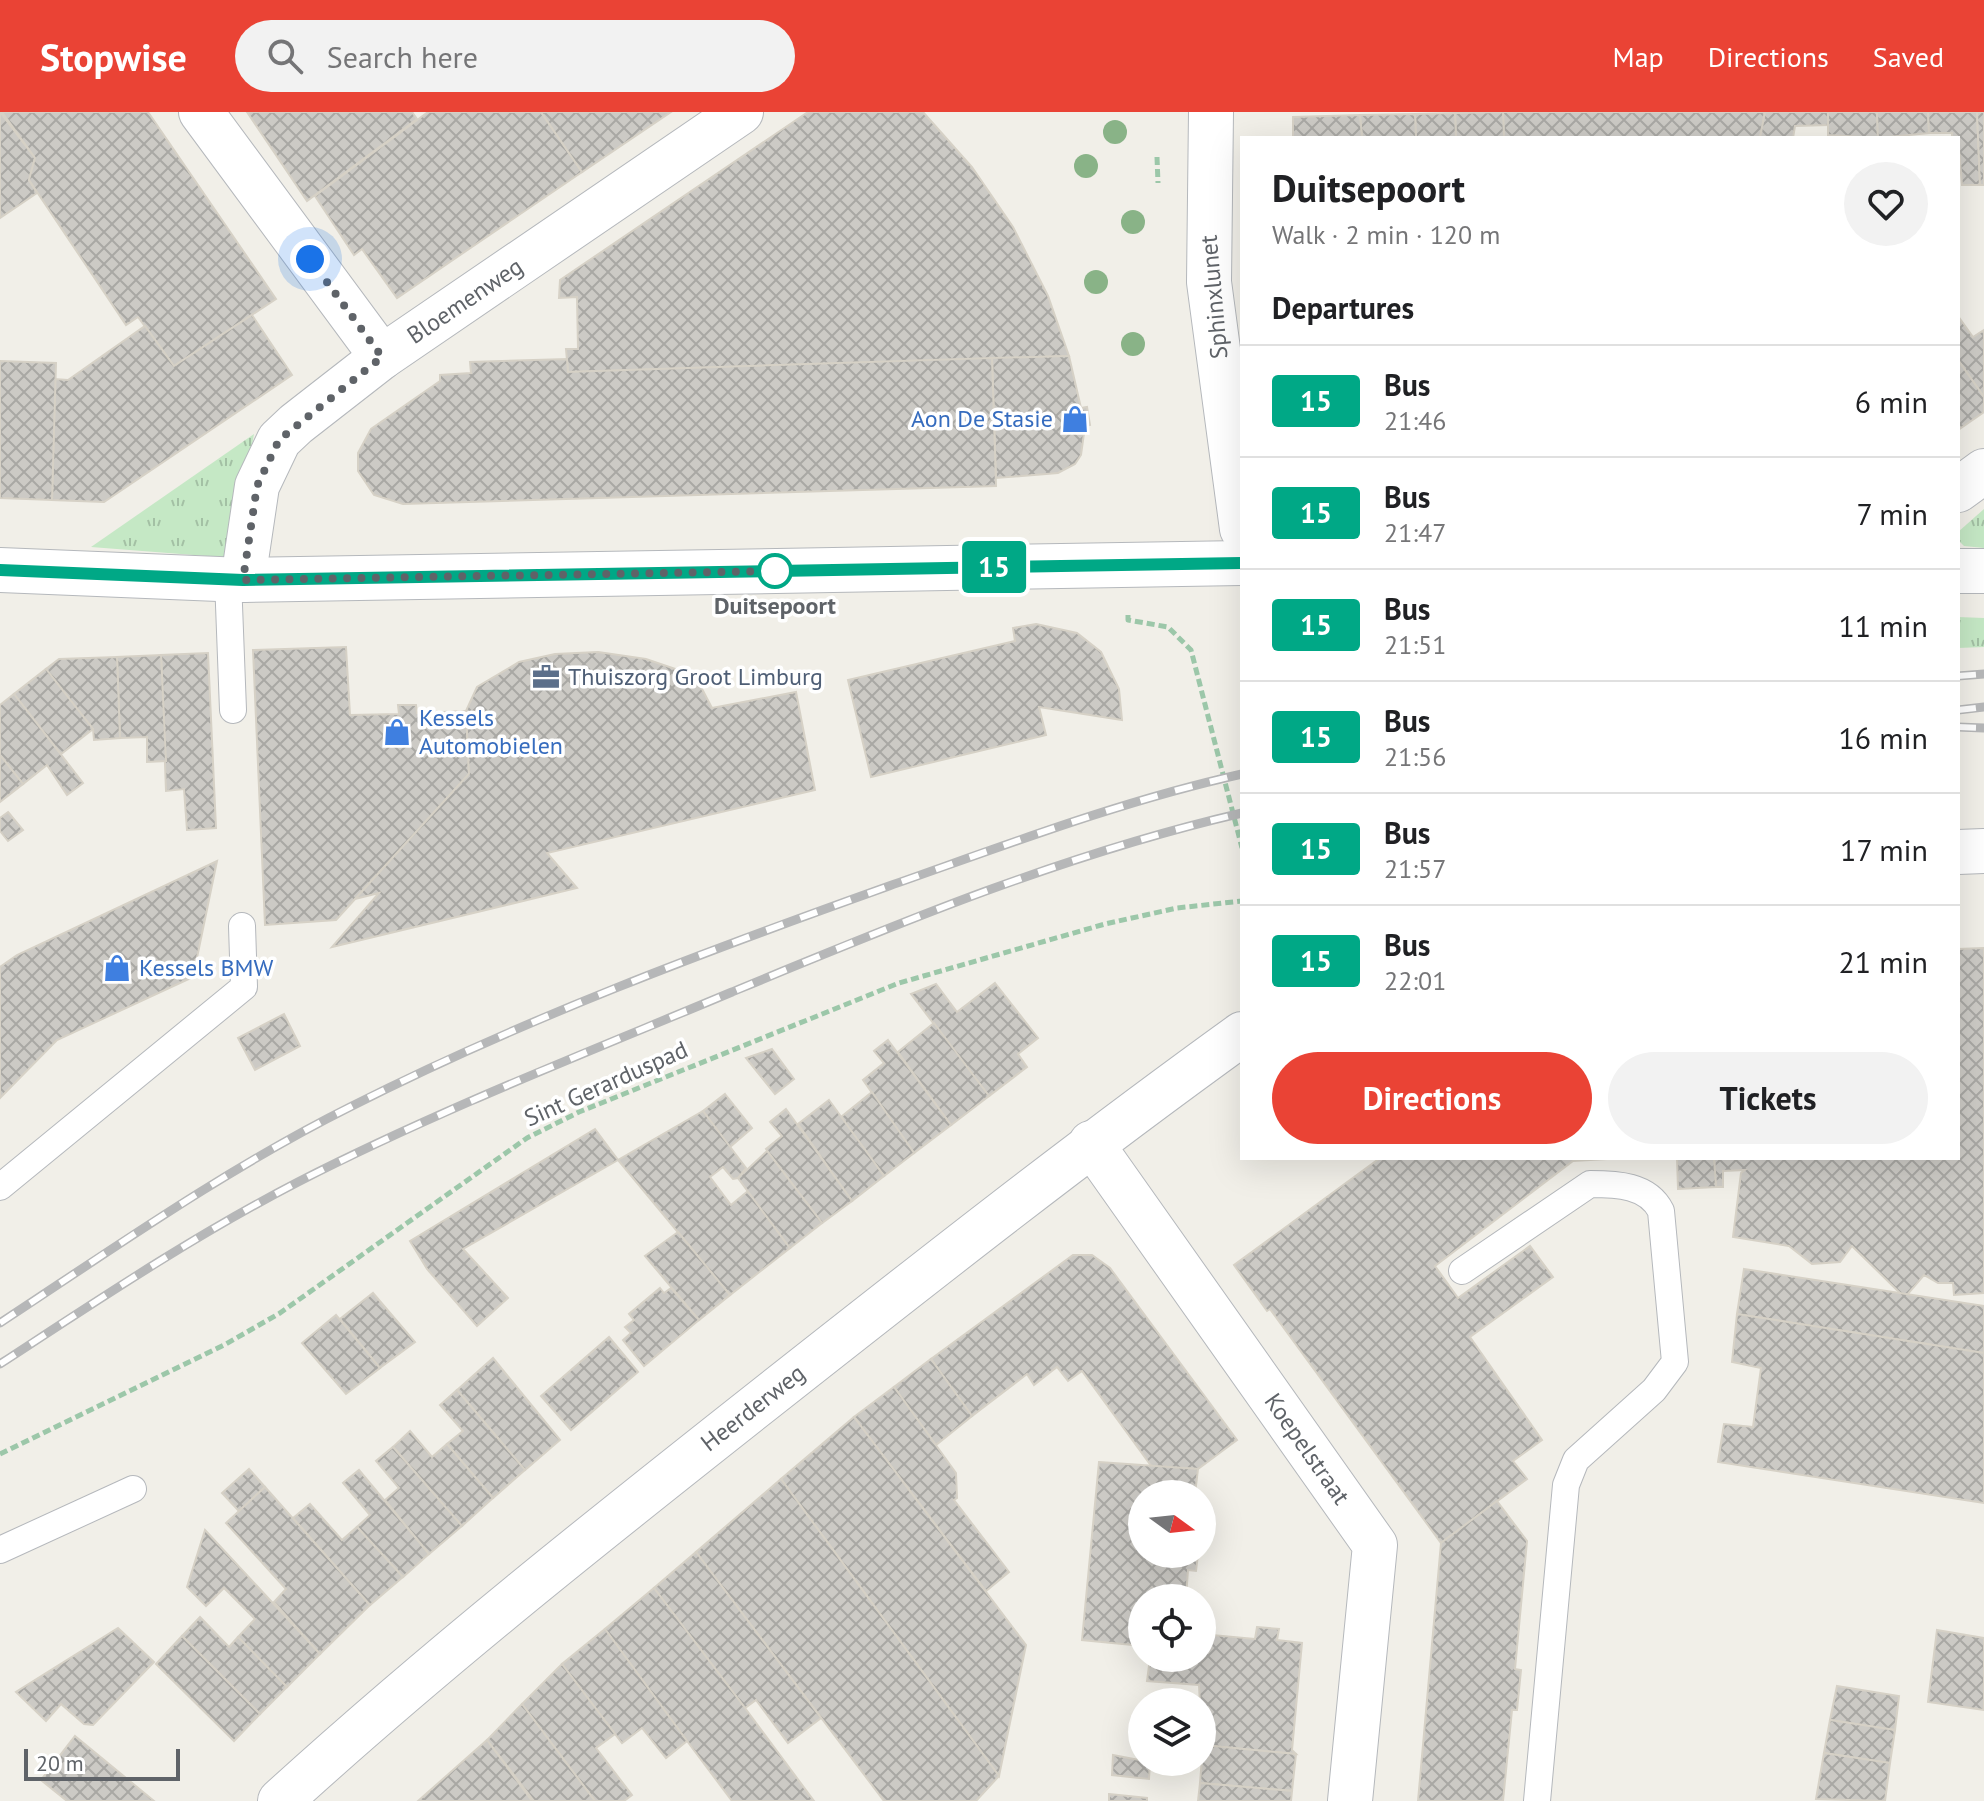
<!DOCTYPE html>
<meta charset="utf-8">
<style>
body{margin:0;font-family:"PT Sans",sans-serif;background:#f2f2f2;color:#202124;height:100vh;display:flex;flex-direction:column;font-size:30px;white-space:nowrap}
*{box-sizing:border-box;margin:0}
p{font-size:26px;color:#757577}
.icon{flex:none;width:44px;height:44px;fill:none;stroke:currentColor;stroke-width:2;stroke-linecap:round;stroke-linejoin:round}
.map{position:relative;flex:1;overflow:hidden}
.side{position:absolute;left:1240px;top:24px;width:720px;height:1024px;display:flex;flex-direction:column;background:#fff;border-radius:0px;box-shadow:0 8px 32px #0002}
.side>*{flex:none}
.badge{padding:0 16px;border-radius:6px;font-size:28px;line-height:52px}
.needle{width:52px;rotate:105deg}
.tools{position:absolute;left:1128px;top:1368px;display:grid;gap:16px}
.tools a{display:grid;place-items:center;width:88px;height:88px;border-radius:50%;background:#fff;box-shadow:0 8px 32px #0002;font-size:40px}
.scale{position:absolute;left:24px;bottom:20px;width:156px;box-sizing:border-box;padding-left:8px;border:4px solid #5f6368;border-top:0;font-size:22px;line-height:28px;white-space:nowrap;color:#5f6368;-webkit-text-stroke:6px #fff;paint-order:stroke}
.you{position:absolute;width:40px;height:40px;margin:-20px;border:6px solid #fff;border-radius:50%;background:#1a73e8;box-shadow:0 0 0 12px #1a73e833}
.map>.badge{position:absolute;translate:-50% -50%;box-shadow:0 0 0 4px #fff}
h2{padding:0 32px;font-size:30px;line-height:72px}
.round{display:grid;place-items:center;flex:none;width:84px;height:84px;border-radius:42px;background:#f2f2f2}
.summary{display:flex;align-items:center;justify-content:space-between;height:136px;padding:0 32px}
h1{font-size:38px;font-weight:700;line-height:60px}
.button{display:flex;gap:16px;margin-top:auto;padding:16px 32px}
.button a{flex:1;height:92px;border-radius:48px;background:#ea4335;color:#fff;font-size:32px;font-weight:700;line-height:92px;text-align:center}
.button a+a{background:#f2f2f2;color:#202124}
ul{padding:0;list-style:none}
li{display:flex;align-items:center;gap:24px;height:112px;padding:0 32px;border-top:2px solid #e0e0e0}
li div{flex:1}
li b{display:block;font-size:30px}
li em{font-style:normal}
li .badge{min-width:88px;font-weight:700;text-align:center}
header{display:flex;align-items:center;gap:48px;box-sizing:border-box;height:112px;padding:0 40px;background:#ea4335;color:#fff}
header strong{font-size:38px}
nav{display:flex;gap:44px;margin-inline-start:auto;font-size:28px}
.search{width:560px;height:72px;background:#f2f2f2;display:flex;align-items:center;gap:20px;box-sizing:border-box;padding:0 28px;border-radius:44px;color:#757577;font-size:30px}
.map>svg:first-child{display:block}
.grass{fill:url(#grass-tufts)}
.building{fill:url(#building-cross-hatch);stroke:#d6d1c6;stroke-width:2}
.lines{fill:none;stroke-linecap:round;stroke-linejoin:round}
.lane-casing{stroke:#b5b8bc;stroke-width:28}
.street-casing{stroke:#b5b8bc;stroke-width:46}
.path{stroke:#9cc7a9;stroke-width:5;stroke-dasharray:8 4;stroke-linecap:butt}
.lane{stroke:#fff;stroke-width:26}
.street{stroke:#fff;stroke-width:44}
.rail-casing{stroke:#b6b7b8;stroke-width:9}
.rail{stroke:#fff;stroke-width:6;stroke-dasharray:18;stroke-linecap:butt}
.tree{fill:#89b387}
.line-casing{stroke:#fff;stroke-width:18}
.line{stroke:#00a886;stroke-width:12}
.walk{stroke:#5f6368;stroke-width:8;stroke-dasharray:0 14.4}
.stop-dot{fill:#fff;stroke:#00a886;stroke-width:4}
.labels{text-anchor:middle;stroke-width:7;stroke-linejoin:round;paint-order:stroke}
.street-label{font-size:24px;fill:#5f6368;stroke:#fff}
.shop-label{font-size:24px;fill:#366cbe;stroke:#fff;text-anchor:start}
.stop-label{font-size:24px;font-weight:bold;fill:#5f6368;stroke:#fff}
.service-label{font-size:24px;fill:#4e5e75;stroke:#fff;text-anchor:start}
</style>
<header>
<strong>Stopwise</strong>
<div class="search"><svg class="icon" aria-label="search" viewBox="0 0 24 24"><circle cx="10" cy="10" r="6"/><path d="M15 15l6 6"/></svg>Search here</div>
<nav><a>Map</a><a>Directions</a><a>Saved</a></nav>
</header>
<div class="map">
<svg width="1984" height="1689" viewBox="0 0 1984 1689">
<defs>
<pattern id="grass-tufts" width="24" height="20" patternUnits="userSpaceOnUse" patternTransform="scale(2)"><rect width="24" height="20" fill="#c5e8c5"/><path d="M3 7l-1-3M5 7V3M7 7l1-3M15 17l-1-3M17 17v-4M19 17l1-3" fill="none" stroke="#a3c0a4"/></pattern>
<pattern id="building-cross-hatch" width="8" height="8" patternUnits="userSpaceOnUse" patternTransform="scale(2)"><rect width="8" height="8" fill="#cccac5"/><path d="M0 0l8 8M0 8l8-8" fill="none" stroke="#a9a8a4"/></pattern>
</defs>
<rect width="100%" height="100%" fill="#f1efe8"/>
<g class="grass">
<path d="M254,322L232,446L91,435Z"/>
<path d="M1984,397V436L1964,434L1958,428V420Z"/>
<path d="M1958,505L1984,506V535L1958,536Z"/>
</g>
<g class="building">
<path d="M0,0L35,46L29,68L37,81L0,106Z"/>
<path d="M2,0H148L276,187L174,254L138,205L126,213L29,68L35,46Z"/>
<path d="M247,0H412L417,7L307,89Z"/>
<path d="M428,0H541L582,60L397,186L362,137L354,143L315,84Z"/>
<path d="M541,0H671L582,60Z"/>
<path d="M808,0H923L972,55L1013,115L1048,184L1069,244L568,260L566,237H578L577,185L559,186L560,168Z"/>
<path d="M1503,0H1765L1760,26H1504Z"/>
<path d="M1503,0L1504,26H1456L1455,1Z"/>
<path d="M1765,0H1828V13L1795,14L1793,26H1760Z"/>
<path d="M1828,0H1877L1878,26L1828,23Z"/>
<path d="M1877,0H1928L1929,21L1878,26Z"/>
<path d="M1928,0H1977L1980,73H1962L1958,26H1952V21H1929Z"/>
<path d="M1977,0H1984V73H1980Z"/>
<path d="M1455,1L1456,26H1416L1415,2Z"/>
<path d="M1415,2L1416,26H1362L1360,3Z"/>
<path d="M1360,3L1362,26H1293V5Z"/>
<path d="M252,203L292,263L104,390L52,388L55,267L68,268L145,214L174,254Z"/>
<path d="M1958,204L1973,225L1984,218V285L1958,248Z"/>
<path d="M1069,244L1081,296L1087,295L1090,313L1085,314L1081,343L1075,352L1058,361L996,366L992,246Z"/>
<path d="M992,246L996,374L403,392L374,383L358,359V341L371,317L440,269V263L471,261L470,250L567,247L568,260Z"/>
<path d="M1958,248L1984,285V300L1958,318Z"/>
<path d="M0,249L56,251L52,388L0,386Z"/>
<path d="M1036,512L1077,521L1101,540L1119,577L1122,608L1039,595L1046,623L871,665L848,568L1015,529L1013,516Z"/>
<path d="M346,535L350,603L399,602L398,593H416L417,601L466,599L469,662L336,808L265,813L253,538Z"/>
<path d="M598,540L646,547L681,559L701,575L712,596L796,580L815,678L547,741L577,776L332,835L379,781L355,787L469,662L466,599L477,575L519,550L555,542Z"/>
<path d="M208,541L216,716L187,718L184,677L166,679L161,543Z"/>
<path d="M161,543L166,649L147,650V625L120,626L117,545Z"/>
<path d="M117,545L120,626L94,628L93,617L46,557L59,547Z"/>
<path d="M46,557L93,617L61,642L14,582Z"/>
<path d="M14,582L83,671L67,683L47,653L23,672L0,643V593Z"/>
<path d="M0,643L23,672L0,690Z"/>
<path d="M8,700L23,718L8,729L0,719V706Z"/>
<path d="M217,749L193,865L57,928L0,986V855L17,843Z"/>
<path d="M1984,836V1181L1954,1183L1953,1171H1938L1924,1163L1907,1183L1901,1182L1852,1134L1840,1150L1812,1152L1789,1134L1733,1125L1741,1061L1745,1058L1723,1059V1075H1716L1714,1046H1958V837Z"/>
<path d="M995,871L1038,926L1018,942L1027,955L989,984L911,882L936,872L957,900Z"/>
<path d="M284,902L300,934L255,958L238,926Z"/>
<path d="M934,911L989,984L951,1013L898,940Z"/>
<path d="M888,928L951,1013L914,1041L863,968L884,951L874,939Z"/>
<path d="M772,937L794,967L775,982L746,946Z"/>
<path d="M872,980L914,1041L884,1064L841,1005Z"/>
<path d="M725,982L752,1016L730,1035L703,999Z"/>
<path d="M829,988L884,1064L852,1089L798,1012Z"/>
<path d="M786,997L852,1089L822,1111L766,1037L782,1024L770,1010Z"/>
<path d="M703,999L746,1056L738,1066L733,1067L723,1055L710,1065L731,1093L748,1079L790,1136L730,1183L618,1048Z"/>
<path d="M595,1017L618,1048L463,1137L508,1186L477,1214L427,1157L410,1129Z"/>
<path d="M767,1039L822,1111L790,1136L738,1066Z"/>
<path d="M1380,1046H1624L1573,1049L1435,1154L1458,1186L1530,1134L1553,1165L1470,1225L1542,1328L1513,1349L1527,1367L1441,1431L1270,1197L1267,1199L1234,1153Z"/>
<path d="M1677,1046H1714L1716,1075L1678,1077Z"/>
<path d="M678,1120L730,1183L699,1208L645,1144Z"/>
<path d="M1073,1143H1092L1110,1156L1237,1328L1198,1357L1152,1355L1082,1259L1068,1269L1057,1255L1034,1273L1027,1262L972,1304L931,1247Z"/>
<path d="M1744,1157L1984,1194V1241L1737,1202Z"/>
<path d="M660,1176L664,1181L671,1176L699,1208L644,1254L623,1228L631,1221L625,1215L634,1208L629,1202Z"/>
<path d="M373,1181L415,1230L380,1256L340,1207Z"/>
<path d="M1737,1202L1984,1241V1391L1718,1350L1724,1312L1753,1315L1761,1256L1732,1250Z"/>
<path d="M336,1203L380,1256L346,1282L302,1231Z"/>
<path d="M609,1225L638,1260L571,1318L541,1284Z"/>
<path d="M493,1246L560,1328L525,1358L457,1278Z"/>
<path d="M931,1247L972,1304L936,1333L894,1275Z"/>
<path d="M894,1275L956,1361L957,1386L954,1388L1009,1460L986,1479L854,1305Z"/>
<path d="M457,1278L525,1358L493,1386L447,1332L463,1319L440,1293Z"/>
<path d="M854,1305L1026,1533L999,1664L781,1367Z"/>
<path d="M410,1319L432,1345L447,1332L493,1386L462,1414L393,1335Z"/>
<path d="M393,1335L462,1414L429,1442L385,1388L399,1376L376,1349Z"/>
<path d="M1099,1350L1198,1357L1195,1382H1142V1442H1198L1196,1459L1188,1458L1186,1486H1142V1534L1082,1528Z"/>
<path d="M249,1357L265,1375L239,1399L222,1381Z"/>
<path d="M359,1358L429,1442L403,1465L357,1415L370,1403L343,1371Z"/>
<path d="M781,1367L999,1664L976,1689H884L696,1440Z"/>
<path d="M265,1375L370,1493L320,1542L274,1490L286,1477L226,1411Z"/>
<path d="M1497,1389L1527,1429L1515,1557L1521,1558L1517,1598H1512L1503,1689H1418L1441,1431Z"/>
<path d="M310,1392L342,1428L357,1415L403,1465L370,1493L293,1406Z"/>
<path d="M205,1418L320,1542L287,1575L238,1525L255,1507L224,1476L206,1494L187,1475Z"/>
<path d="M696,1440L821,1606L788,1631L756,1588L745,1596L654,1476Z"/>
<path d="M654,1476L745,1596L814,1689H732L687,1629L605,1517Z"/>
<path d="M200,1505L229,1535L238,1525L287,1575L260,1602L182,1524Z"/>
<path d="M1257,1515L1279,1517L1277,1528L1302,1531L1292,1638L1296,1642L1202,1633L1199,1573L1147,1569L1150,1546H1202V1522L1255,1527Z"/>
<path d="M118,1516L154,1550L93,1613L84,1612L61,1592L46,1609L16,1580Z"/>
<path d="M605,1517L687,1629L666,1646L642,1616L622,1631L562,1552Z"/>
<path d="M1937,1518L1984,1526V1598L1928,1590Z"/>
<path d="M182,1524L260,1602L234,1629L156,1552Z"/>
<path d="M562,1552L615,1622L596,1636L632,1683L624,1689H595L522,1592Z"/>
<path d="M1837,1574L1899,1584L1895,1618L1830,1608Z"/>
<path d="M522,1592L595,1689H534L487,1628Z"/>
<path d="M1830,1608L1895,1618L1890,1651L1824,1641Z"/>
<path d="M75,1624L154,1689H67L41,1668Z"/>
<path d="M487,1628L532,1689H418Z"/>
<path d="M1203,1633L1296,1642L1292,1679L1200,1671Z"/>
<path d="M1824,1641L1890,1651L1885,1689L1816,1687Z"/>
<path d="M1113,1643L1150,1650L1149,1667L1112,1663Z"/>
<path d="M1200,1671L1292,1679L1291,1689H1198Z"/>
<path d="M1109,1682L1147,1686V1689H1109Z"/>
</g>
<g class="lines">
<g class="lane-casing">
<g id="lane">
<path d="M228,467L233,598"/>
<path d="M0,1075L244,875L242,814"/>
<path d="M1462,1159L1590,1072C1617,1072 1648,1073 1661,1099L1675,1250L1654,1278L1576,1348L1566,1373L1537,1689"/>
<path d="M0,1438L133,1377"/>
</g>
</g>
<g class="street-casing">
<g id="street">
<path d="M201,0L382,245"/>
<path d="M1211,0L1209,170L1242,417"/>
<path d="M1958,378L1984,359"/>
<path d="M0,458L243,468L1242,451"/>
<path d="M1958,459H1984"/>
<path d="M243,468L257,374L279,328L296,312L382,245L741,0"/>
<path d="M1958,740L1984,739"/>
<path d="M1091,1031L1375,1433L1350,1689"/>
<path d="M280,1689C437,1546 604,1414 770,1283C926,1160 1081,1038 1242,922"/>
</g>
</g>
<g class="path">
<path d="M1157,45L1158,71"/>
<path d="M1128,503V508L1168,515L1191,538L1242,736"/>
<path d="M0,1342L226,1232L280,1201L527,1026L579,1000L899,871L1105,812L1177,796L1242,789"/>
</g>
<use href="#lane" class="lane"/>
<use href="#street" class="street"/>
<g class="rail-casing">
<g id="rail">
<path d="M1958,564L1984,562"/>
<path d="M1958,598L1984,595"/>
<path d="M1958,615L1984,616"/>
<path d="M0,1211C114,1136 228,1056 350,995C523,907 707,839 889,774C1006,733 1121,689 1242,662"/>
<path d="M0,1252C98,1188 195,1123 298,1070C439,998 586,941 732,880C899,811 1065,742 1242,701"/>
</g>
</g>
<use href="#rail" class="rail"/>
</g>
<g class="tree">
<circle cx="1115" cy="20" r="12"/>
<circle cx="1086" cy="54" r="12"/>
<circle cx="1133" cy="110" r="12"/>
<circle cx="1096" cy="170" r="12"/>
<circle cx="1133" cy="232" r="12"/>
</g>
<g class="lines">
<g class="line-casing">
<path id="line" d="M0,458L243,468L1242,451"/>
</g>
<use href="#line" class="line"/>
<path class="walk" d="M310,147L382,245L279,328L257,374L243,468L782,459H775"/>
</g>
<defs>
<g id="shop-bare" transform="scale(2.16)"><path d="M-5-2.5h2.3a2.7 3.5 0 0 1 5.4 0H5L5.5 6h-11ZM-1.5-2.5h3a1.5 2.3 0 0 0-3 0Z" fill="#3f7fe0" stroke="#fff" stroke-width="2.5" paint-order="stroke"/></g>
<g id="office-bare" transform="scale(2.16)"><path d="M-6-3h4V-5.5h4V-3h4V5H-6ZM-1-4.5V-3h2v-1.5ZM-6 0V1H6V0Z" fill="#5c6f8a" stroke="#fff" stroke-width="2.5" paint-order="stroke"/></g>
</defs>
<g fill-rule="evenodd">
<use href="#shop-bare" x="1075" y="307"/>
<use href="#office-bare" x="546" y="565"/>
<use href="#shop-bare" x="397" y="620"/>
<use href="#shop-bare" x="117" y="856"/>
</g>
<circle class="stop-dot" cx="775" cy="459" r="16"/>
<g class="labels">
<g class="street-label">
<text transform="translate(1214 185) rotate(-95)" y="8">Sphinxlunet</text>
<text transform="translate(465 189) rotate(-34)" y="8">Bloemenweg</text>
<text transform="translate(606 972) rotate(-24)" y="8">Sint Gerarduspad</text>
<text transform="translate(753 1296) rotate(-38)" y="8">Heerderweg</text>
<text transform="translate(1307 1337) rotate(55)" y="8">Koepelstraat</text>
</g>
<g class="shop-label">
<text x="1053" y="315" text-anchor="end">Aon De Stasie</text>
<text x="419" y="614">Kessels<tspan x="419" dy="28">Automobielen</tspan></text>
<text x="139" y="864">Kessels BMW</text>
</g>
<g class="stop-label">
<text x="775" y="502">Duitsepoort</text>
</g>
<g class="service-label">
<text x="568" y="573">Thuiszorg Groot Limburg</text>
</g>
</g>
</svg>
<div class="tools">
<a><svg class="needle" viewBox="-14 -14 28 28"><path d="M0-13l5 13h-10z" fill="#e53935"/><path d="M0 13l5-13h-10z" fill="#757577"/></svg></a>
<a><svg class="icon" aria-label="locate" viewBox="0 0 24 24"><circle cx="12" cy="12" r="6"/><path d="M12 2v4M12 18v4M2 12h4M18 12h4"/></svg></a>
<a><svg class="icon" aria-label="layers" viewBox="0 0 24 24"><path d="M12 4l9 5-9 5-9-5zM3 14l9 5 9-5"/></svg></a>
</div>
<div class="scale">20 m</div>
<div class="you" style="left:310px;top:147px"></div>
<b class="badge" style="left:994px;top:455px;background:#00a886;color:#fff">15</b>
<section class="side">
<div class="summary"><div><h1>Duitsepoort</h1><p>Walk · 2 min · 120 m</p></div><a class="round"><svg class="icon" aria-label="heart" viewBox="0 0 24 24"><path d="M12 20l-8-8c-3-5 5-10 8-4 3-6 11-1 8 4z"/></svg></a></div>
<h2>Departures</h2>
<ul>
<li><span class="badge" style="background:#00a886;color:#fff">15</span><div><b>Bus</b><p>21:46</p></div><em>6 min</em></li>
<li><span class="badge" style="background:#00a886;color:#fff">15</span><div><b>Bus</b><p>21:47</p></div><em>7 min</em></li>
<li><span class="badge" style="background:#00a886;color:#fff">15</span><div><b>Bus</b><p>21:51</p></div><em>11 min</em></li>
<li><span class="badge" style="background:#00a886;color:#fff">15</span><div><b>Bus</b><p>21:56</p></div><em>16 min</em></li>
<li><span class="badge" style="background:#00a886;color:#fff">15</span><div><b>Bus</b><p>21:57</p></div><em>17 min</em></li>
<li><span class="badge" style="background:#00a886;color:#fff">15</span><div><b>Bus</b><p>22:01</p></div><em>21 min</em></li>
</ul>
<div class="button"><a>Directions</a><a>Tickets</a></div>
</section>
</div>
